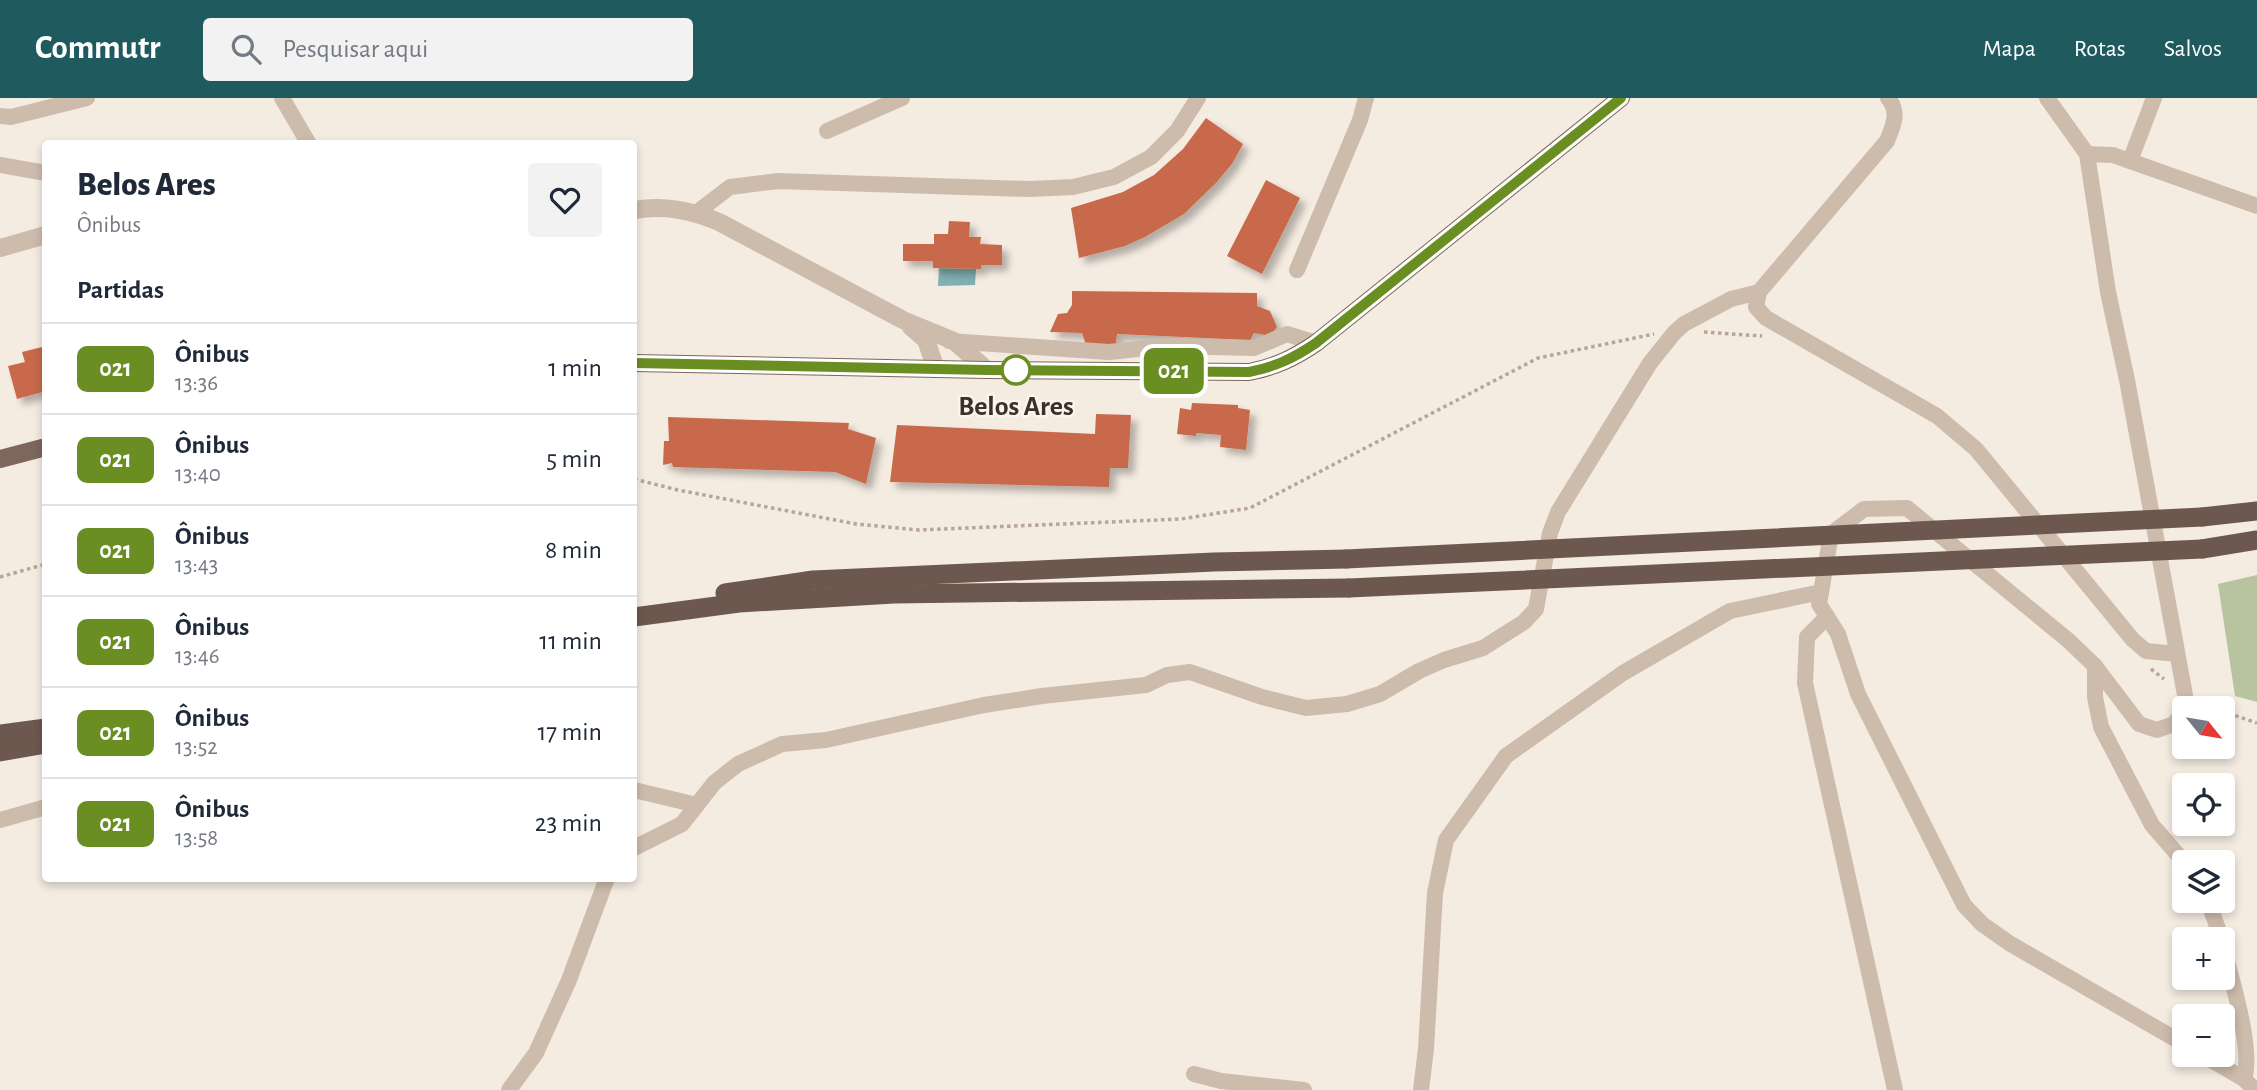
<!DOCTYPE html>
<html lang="pt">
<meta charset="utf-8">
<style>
body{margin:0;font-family:"Alegreya Sans",sans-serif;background:#f2f2f3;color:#1f2937;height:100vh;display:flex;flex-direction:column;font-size:26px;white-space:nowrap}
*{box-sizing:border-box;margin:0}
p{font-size:23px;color:#747a83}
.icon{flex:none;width:38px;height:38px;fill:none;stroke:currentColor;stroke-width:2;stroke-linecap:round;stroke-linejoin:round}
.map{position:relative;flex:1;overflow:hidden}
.panel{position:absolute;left:42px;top:42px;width:595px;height:742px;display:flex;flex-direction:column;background:#fff;border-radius:7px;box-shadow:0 4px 10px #0003}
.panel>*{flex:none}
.badge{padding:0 14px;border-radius:10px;font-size:24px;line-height:46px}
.needle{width:46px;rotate:120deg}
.tools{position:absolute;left:2172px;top:598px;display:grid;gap:14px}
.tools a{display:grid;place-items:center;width:63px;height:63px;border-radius:7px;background:#fff;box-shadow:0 4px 10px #0003;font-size:35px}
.map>.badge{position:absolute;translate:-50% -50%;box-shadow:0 0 0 4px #fff}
h2{padding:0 35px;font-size:26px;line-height:63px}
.round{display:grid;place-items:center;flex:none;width:74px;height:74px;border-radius:7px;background:#f2f2f3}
.summary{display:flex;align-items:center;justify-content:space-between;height:119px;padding:0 35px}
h1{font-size:33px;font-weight:800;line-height:52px}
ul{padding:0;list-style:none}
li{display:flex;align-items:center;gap:21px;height:91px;padding:0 35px;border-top:2px solid #e0e1e3}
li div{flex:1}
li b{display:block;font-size:26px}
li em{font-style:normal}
li .badge{min-width:77px;font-weight:700;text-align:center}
header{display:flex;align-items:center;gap:42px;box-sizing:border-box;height:98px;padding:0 35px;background:#1f5a5e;color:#fff}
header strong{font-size:33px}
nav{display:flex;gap:38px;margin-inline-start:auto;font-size:24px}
.search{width:490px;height:63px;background:#f2f2f3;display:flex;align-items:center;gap:18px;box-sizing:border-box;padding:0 24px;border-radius:7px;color:#747a83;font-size:26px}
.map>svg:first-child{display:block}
.green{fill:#b8c4a0}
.water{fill:#7fb0b2}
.building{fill:#c8694b;filter:url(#shadow)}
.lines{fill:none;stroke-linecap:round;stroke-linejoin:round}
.path{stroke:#b9a596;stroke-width:3.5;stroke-dasharray:3.5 3.5;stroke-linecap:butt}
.minor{stroke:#cdbbac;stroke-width:16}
.tertiary{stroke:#cdbbac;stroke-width:18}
.primary{stroke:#7d675c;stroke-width:18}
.trunk{stroke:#6c584f;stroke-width:19}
.trunk-bridge{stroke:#6c584f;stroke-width:19}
.line-casing{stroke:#fff;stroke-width:16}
.line{stroke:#6b8e23;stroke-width:10}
.stop-dot{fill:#fff;stroke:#6b8e23;stroke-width:3.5}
.labels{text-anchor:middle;stroke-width:5;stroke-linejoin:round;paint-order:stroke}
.stop-label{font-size:28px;font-weight:bold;fill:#3b302b;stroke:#fbf5ee}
</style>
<header>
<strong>Commutr</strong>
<div class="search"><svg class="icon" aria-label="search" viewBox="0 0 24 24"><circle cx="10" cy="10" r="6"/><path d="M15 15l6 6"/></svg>Pesquisar aqui</div>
<nav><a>Mapa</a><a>Rotas</a><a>Salvos</a></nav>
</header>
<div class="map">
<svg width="2257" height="992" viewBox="0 0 2257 992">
<defs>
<filter id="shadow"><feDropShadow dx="6" dy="6" stdDeviation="3.5" flood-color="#0004"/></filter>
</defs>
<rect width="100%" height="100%" fill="#f4ebe1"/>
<path class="green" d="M2257,477V604L2235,598L2218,486Z"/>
<path class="water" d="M939,170L976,171L975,187L938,188Z"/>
<g class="building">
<path d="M1206,20L1243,46L1232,66L1216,85L1184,116L1145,139L1125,148L1079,160L1071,110L1123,94L1154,77L1183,51Z"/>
<path d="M1266,82L1300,100L1262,176L1227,158Z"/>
<path d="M949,123L970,124L969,139H981L980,146L1002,147V167H981V171L933,170V163H903V146H934V136H948Z"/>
<path d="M1072,193L1257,195V208L1270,213L1277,229L1270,238L1254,235L1250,242L1117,236L1115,252L1087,250L1082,235L1050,234L1058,216L1067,215L1072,207Z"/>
<path d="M42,249L46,253V293L17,301L8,268L25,264L22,254Z"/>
<path d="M1192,305L1238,307V310L1250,312L1246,352L1220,349L1221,337L1196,335V338L1177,336L1180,310L1191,312Z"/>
<path d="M1096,316L1131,317L1128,370H1110L1109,389L890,384L897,327L1095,336Z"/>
<path d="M668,319L849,325L848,331L876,340L866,386L835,374L673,369L672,365L663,367L664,343H669Z"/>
</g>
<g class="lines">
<g class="path">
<path d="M1704,234L1762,238"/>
<path d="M634,381L678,392L856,426L919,432L1181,421L1250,410L1538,260L1654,236"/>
<path d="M0,479L46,466"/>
<path d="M2151,571L2164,581"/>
<path d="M2200,604L2217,611"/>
<path d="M2222,613L2257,625"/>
</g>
<g class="minor">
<path d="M282,0L309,46"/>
<path d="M1888,0C1900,14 1893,28 1887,43L1759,194L1756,209L1766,220L1937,318L1976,351L2133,542L2146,553L2177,556"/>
<path d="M2047,0L2087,56L2108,194L2127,282L2185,597L2186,611"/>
<path d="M0,18L11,19L87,0"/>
<path d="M827,33L902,0"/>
<path d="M2087,56L2113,57L2257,108"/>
<path d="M2130,63L2154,0"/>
<path d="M0,67L46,75"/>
<path d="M696,115L730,89L778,83L1029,91L1073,89L1114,79L1151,59L1177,33L1198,0"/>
<path d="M1297,172L1360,22L1366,0"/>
<path d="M949,243L1109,254L1167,248L1254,250L1287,236L1316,245"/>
<path d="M1827,519L1807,539L1805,585L1895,992"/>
<path d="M2095,568V599L2101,629L2152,727L2185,765"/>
<path d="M2184,613L2174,626L2157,632L2139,626L2095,568L2069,543L1907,410L1864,411L1831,436L1819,506L1838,536L1858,596L1964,807L1982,826L2009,845L2184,946"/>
<path d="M634,692L697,707"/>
<path d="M0,722L46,709"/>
<path d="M634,750L682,726L714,685L738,666L782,646L826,642L984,607L1042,598L1146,587L1167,577L1190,574L1262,599L1306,610L1347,606L1380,596L1419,573L1444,562L1483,550L1524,524L1536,511L1550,435L1558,414L1650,265L1674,235L1684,226L1731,201L1759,194"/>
<path d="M2208,803L2222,842"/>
<path d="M2222,844C2230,877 2254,951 2244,981"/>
<path d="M2203,957L2244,981L2255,992"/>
<path d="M1194,976L1221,983L1304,992"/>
<path d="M509,992L536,955L569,882L607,780"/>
<path d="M1421,992L1426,951L1435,795L1446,742L1506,658L1623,575L1730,513L1821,494"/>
</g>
<g class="tertiary">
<path d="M634,112C664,107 690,112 719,124L903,222L954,243L987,272"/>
<path d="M0,150L46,137"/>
<path d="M911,229L926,242L936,271"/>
</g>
<g class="primary">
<path d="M634,265L987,272L1249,274C1275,269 1294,260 1316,245L1621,0"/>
<path d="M0,361L46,349"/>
</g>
<g class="trunk">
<path d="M2202,419L2257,413"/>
<path d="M2202,451L2257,442"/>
<path d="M725,495L813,482L1214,464L1346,461"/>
<path d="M634,519L739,505L894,496L1349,490"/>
<path d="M0,636L46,630"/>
<path d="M0,654L46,646"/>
</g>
<g class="trunk-bridge">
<path d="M1346,461L2202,419"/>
<path d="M1349,490L2202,451"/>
</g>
</g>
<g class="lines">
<g class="line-casing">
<path id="line" d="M634,265L987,272L1249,274C1275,269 1294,260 1316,245L1621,0"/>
</g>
<use href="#line" class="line"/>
</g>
<circle class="stop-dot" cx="1016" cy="272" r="14"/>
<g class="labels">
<g class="stop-label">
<text x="1016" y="317">Belos Ares</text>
</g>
</g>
</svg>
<div class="tools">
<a><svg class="needle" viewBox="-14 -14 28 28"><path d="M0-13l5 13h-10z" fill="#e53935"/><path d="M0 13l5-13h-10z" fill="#747a83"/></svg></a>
<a><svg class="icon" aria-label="locate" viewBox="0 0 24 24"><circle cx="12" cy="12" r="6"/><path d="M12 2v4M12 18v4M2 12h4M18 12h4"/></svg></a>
<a><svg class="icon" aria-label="layers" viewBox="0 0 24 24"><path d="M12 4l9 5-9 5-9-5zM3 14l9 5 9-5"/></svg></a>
<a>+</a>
<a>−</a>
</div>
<b class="badge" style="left:1174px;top:273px;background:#6b8e23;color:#fff">021</b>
<section class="panel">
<div class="summary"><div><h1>Belos Ares</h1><p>Ônibus</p></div><a class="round"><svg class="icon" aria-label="heart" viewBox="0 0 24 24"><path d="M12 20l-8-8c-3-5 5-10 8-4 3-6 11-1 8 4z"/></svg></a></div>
<h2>Partidas</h2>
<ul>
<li><span class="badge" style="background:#6b8e23;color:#fff">021</span><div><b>Ônibus</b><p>13:36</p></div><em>1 min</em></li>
<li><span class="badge" style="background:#6b8e23;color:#fff">021</span><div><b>Ônibus</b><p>13:40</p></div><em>5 min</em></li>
<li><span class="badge" style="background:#6b8e23;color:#fff">021</span><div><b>Ônibus</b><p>13:43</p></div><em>8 min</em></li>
<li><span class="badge" style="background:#6b8e23;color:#fff">021</span><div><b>Ônibus</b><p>13:46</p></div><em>11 min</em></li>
<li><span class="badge" style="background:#6b8e23;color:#fff">021</span><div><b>Ônibus</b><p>13:52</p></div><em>17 min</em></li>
<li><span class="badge" style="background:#6b8e23;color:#fff">021</span><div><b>Ônibus</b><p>13:58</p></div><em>23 min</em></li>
</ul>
</section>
</div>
